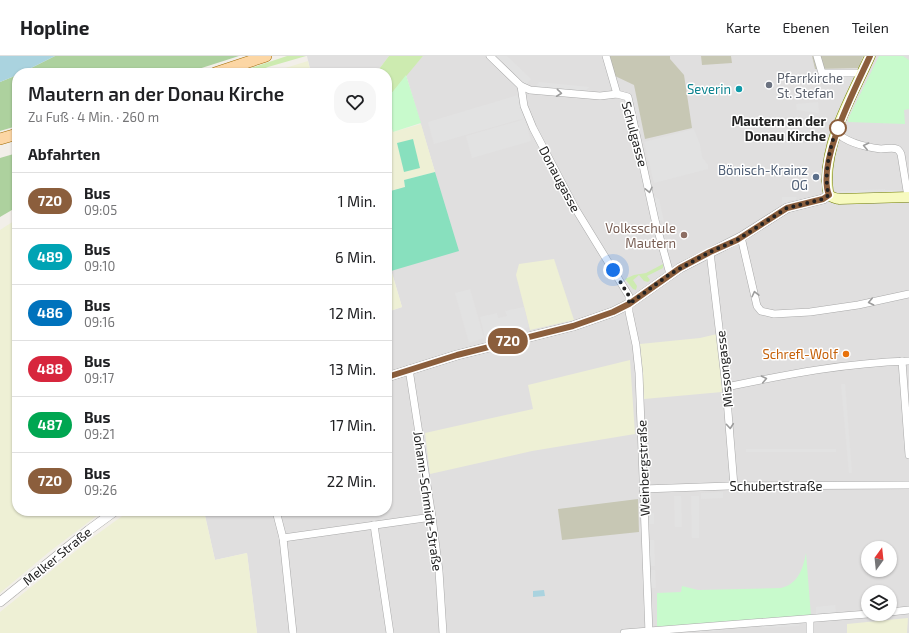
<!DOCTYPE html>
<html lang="de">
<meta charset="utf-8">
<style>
body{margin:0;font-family:"Exo 2",sans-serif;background:#f6f6f6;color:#202124;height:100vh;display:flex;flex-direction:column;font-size:15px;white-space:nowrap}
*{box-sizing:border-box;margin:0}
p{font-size:13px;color:#757577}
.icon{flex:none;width:22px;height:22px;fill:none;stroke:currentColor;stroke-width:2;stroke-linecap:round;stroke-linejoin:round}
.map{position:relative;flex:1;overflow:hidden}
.panel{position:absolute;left:12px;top:12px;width:380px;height:448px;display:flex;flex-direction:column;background:#fff;border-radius:16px;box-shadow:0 1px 3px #0004}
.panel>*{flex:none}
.badge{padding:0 8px;border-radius:13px;font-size:14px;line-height:26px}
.needle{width:26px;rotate:15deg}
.controls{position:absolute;left:861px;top:485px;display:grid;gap:8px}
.controls a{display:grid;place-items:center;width:36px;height:36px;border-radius:50%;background:#fff;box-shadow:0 1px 3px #0004;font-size:20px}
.you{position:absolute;width:20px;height:20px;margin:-10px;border:3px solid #fff;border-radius:50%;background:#1a73e8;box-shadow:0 0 0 6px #1a73e833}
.map>.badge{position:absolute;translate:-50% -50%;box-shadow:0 0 0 2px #fff}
h2{padding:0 16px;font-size:15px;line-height:36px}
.round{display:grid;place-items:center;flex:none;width:42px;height:42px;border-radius:16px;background:#f6f6f6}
.summary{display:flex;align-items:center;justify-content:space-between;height:68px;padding:0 16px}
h1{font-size:19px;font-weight:600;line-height:30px}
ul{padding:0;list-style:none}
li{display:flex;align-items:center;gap:12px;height:56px;padding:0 16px;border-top:1px solid #e0e0e0}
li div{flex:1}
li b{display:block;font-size:15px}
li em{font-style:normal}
li .badge{min-width:44px;font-weight:700;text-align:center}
header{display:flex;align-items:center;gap:24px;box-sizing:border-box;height:56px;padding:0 20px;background:#fff;border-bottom:1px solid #e0e0e0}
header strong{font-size:19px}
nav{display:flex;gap:22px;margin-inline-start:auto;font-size:14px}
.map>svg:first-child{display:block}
.residential{fill:#e0dfdf;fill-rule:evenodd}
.construction{fill:#c7c7b4}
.farmland{fill:#eef0d5}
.grass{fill:#cdebb0}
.forest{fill:#add19e}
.park{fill:#c8facc}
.pitch{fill:#88e0be}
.parking{fill:#e2e2e2}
.water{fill:#aad3df}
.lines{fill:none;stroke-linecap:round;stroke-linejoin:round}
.minor-casing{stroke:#a9a9a9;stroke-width:8}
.tertiary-casing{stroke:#a9a9a9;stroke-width:10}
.secondary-casing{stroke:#707d05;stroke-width:11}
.primary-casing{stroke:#a06b00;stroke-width:12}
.minor{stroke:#fff;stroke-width:7}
.tertiary{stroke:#fff;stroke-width:9}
.secondary{stroke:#f7fabf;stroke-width:10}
.primary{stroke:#fcd6a4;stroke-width:11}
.oneway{stroke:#9c9c9c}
.line-casing{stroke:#fff;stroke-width:9}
.line{stroke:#8b5e3c;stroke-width:6}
.walk{stroke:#222;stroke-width:4;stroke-dasharray:0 7.2}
.worship-dot{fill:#6b7280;stroke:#fff;stroke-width:1.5}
.culture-dot{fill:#0f9aa8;stroke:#fff;stroke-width:1.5}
.stop-dot{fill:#fff;stroke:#8b5e3c;stroke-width:2}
.service-dot{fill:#5c6f8a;stroke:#fff;stroke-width:1.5}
.education-dot{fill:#8d6e63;stroke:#fff;stroke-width:1.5}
.food-dot{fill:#e8710a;stroke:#fff;stroke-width:1.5}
.labels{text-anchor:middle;stroke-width:3;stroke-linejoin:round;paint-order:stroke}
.worship-label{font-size:13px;fill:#5b616d;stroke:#fff;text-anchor:start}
.culture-label{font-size:13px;fill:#0d838f;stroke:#fff;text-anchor:end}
.stop-label{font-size:13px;font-weight:bold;fill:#222;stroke:#fff;text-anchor:end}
.street-label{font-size:13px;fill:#222;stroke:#fff}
.service-label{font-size:13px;fill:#4e5e75;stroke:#fff;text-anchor:end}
.education-label{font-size:13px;fill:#785e54;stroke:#fff;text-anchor:end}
.food-label{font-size:13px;fill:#c56008;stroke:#fff;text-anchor:end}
</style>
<header>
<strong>Hopline</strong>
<nav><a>Karte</a><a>Ebenen</a><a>Teilen</a></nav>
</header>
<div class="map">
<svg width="909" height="577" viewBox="0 0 909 577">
<rect width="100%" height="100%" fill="#f2efe9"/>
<g class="residential">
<path d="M307,0H389L376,17H311Z"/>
<path d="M423,0H909V577H257L247,497L215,504L204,455H387V256L402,251L387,200V136L405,131L435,116L406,19ZM868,492H890V514H868ZM868,536H890V558H868Z"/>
</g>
<g class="construction">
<path d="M608,0H670V3L684,19L692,72L645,83L634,29L615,20Z"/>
<path d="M701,0H731L732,7L702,9Z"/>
<path d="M812,0H863L859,12L815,13Z"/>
<path d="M638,443L639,476L562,484L558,453Z"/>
</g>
<g class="farmland">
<path d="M308,5L311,17H268H269Z"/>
<path d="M387,55L393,76L421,68L435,116L404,124L405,131L387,136Z"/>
<path d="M17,163V455H103L49,496L0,537V174Z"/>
<path d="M387,200L402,251L387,256Z"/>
<path d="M554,203L574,264L530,274L516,219L519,208Z"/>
<path d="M717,278L722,336L644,343L640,288L700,282Z"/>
<path d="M630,304L635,378L532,395L430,418L425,377L533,353L528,329Z"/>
<path d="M129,455H204L215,504L247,497L257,577H0V556L92,482Z"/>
<path d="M908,562L907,577H847V568Z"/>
</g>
<g class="grass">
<path d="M287,0H306L268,11L254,17H236Z"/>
<path d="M389,0H423L387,43V17H376Z"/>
<path d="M663,208V212L647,220L650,224L648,226L644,225L639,219L633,224L637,230L636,234L633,233L625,223L634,219L646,217Z"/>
</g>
<g class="forest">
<path d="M55,0H239L186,17H21Z"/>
<path d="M17,19V70L0,75V26Z"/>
<path d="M17,97V151L0,161V102Z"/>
</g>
<g class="park">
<path d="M879,0H903L909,4V53L904,54L905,68L848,66L849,61Z"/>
<path d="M406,19L421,67L393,76L387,55V43Z"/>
<path d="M806,497L811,560L657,572V537L681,536L682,530L698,534L781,532C798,528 803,513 806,497Z"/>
</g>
<g class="pitch">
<path d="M413,83L420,112L404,116L397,87Z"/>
<path d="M435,116L459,195L391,215L387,200V136L405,131L404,124Z"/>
</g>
<g class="parking">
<path d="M496,0H507L531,23L526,29Z"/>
<rect x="824" y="21" width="22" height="4"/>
<path d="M539,26L589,31L584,37L534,32Z"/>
<path d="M518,39L525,62L434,88L428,66Z"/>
<path d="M818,46L819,57L797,54L796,48Z"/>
<path d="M525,63L531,85L472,102L466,80Z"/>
<path d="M694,73L700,88L702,101L708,109V113L654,127L644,86Z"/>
<path d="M885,133V134H901V136L841,139L840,135Z"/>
<path d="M652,140L659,143L664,166L657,163Z"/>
<path d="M782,141H797L796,144H789V148H782Z"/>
<path d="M470,233L484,282L469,287L455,237Z"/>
<path d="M524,251L529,271L485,282L480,261L497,257L498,262L507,260L505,255Z"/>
<path d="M841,328H845L852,417H849Z"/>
<rect x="746" y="393" width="90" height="3"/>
<path d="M723,436V442L701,443V437Z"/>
<path d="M674,440H681L682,471H675Z"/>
<path d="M691,440H699V482H692Z"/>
<rect x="648" y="457" width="6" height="11"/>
<path d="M649,484H654L655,510H650Z"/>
<path d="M650,514H655L656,532H650Z"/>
<path d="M835,549L836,557L816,559V551Z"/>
<path d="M800,567L799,570L763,572L761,570Z"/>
<path d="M725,572L722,575L668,577Z"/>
</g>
<g class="water">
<path d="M0,0H55L21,17H17V19L0,26Z"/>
<path d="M544,534L545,540L533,541V535Z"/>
</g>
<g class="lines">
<g class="minor-casing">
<g id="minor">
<path d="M490,0L521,30L524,50L533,72L575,152L629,240V256L636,289L639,317L649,577"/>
<path d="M606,0L617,38"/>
<path d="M817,0L822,17H862"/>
<path d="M521,30L530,34L600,40L617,38L628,41L655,164L670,218"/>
<path d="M836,76C847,87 865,91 881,93C886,93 892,91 897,93C899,94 900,96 901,98L908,141"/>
<path d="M741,181L757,250L761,255L774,258L810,256L858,249L909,238"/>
<path d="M710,196L726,331L734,430"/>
<path d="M902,305L909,399"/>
<path d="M409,313L432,461L439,515L443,577"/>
<path d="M726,331C789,318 845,307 909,305"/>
<path d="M643,433L729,430L909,429"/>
<path d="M276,455L283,482L293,577"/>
<path d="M374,469L390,577"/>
<path d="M283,482L432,461"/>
<path d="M890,556L909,554"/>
<path d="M624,577L868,558"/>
<path d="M810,577V563"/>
</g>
</g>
<g class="tertiary-casing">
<g id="tertiary">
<path d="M387,321L457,299L573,270L613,256L629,248L680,212L741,181L787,152L823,143L829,139"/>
<path d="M0,546L89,474L115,455"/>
</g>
</g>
<g class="secondary-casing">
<path id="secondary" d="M870,0C852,40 827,81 827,125C828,129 827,134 829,138C831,142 835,142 839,143L909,141"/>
</g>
<g class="primary-casing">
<g id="primary">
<path d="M215,17L266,0"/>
<path d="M0,83L17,78"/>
</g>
</g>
<use href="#minor" class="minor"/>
<use href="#tertiary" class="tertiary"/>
<use href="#secondary" class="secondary"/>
<use href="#primary" class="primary"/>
</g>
<defs><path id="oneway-chevron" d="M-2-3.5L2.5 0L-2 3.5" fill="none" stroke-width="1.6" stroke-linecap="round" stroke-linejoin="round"/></defs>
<g class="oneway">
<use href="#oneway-chevron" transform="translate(559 37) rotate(6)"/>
<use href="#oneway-chevron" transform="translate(866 90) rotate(-167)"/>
<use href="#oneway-chevron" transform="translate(649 134) rotate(78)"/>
<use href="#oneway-chevron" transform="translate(755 238) rotate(-103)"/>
<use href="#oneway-chevron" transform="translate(871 246) rotate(167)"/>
<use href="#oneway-chevron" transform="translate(764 323) rotate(-12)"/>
<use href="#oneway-chevron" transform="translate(730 370) rotate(85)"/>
</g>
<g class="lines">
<g class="line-casing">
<path id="line" d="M387,321L457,299L573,270L613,256L629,248L680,212L710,196L737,184L787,152L823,143L829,139C816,107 856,31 870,0"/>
</g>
<use href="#line" class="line"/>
<path class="walk" d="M613,214L629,240V248L670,218L710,196L737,184L787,152L823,143L829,139C823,124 830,85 838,72"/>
</g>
<circle class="worship-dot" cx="769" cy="29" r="4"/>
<circle class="culture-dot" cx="739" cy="33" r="4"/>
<circle class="stop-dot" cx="838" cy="72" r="8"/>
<circle class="service-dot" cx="816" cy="121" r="4"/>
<circle class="education-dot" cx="684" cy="179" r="4"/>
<circle class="food-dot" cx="846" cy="298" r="4"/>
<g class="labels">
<g class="worship-label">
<text x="777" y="27">Pfarrkirche<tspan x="777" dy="15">St. Stefan</tspan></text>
</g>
<g class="culture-label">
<text x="731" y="38">Severin</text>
</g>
<g class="stop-label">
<text x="826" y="70">Mautern an der<tspan x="826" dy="15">Donau Kirche</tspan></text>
</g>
<g class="street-label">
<text transform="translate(635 78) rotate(75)" y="5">Schulgasse</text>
<text transform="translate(560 123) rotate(62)" y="5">Donaugasse</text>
<text transform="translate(724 313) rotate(-96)" y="5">Missongasse</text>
<text transform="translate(643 412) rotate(-92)" y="5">Weinbergstraße</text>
<text x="776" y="435">Schubertstraße</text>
<text transform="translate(428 445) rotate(82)" y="5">Johann-Schmidt-Straße</text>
<text transform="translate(57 500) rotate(-39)" y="5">Melker Straße</text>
</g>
<g class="service-label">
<text x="808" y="119">Bönisch-Krainz<tspan x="808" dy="15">OG</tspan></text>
</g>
<g class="education-label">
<text x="676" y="177">Volksschule<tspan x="676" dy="15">Mautern</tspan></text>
</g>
<g class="food-label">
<text x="838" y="303">Schrefl-Wolf</text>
</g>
</g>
</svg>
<div class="controls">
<a><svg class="needle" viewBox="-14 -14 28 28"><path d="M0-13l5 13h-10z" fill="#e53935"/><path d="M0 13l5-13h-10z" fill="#757577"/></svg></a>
<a><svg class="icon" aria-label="layers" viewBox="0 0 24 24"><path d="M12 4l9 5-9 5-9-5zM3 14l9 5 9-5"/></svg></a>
</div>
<div class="you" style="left:613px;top:214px"></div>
<b class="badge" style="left:508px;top:285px;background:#8b5e3c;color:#fff">720</b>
<section class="panel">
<div class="summary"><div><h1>Mautern an der Donau Kirche</h1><p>Zu Fuß · 4 Min. · 260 m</p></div><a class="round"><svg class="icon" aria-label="heart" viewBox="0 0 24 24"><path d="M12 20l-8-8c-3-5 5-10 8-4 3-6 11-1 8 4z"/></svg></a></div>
<h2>Abfahrten</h2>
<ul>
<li><span class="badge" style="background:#8b5e3c;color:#fff">720</span><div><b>Bus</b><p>09:05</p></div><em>1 Min.</em></li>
<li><span class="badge" style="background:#00a3b4;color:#fff">489</span><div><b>Bus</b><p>09:10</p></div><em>6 Min.</em></li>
<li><span class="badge" style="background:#0072bc;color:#fff">486</span><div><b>Bus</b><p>09:16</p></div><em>12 Min.</em></li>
<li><span class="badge" style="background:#d7263d;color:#fff">488</span><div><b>Bus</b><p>09:17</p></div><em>13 Min.</em></li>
<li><span class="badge" style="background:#00a651;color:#fff">487</span><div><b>Bus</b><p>09:21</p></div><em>17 Min.</em></li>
<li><span class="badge" style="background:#8b5e3c;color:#fff">720</span><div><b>Bus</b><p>09:26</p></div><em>22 Min.</em></li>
</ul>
</section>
</div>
